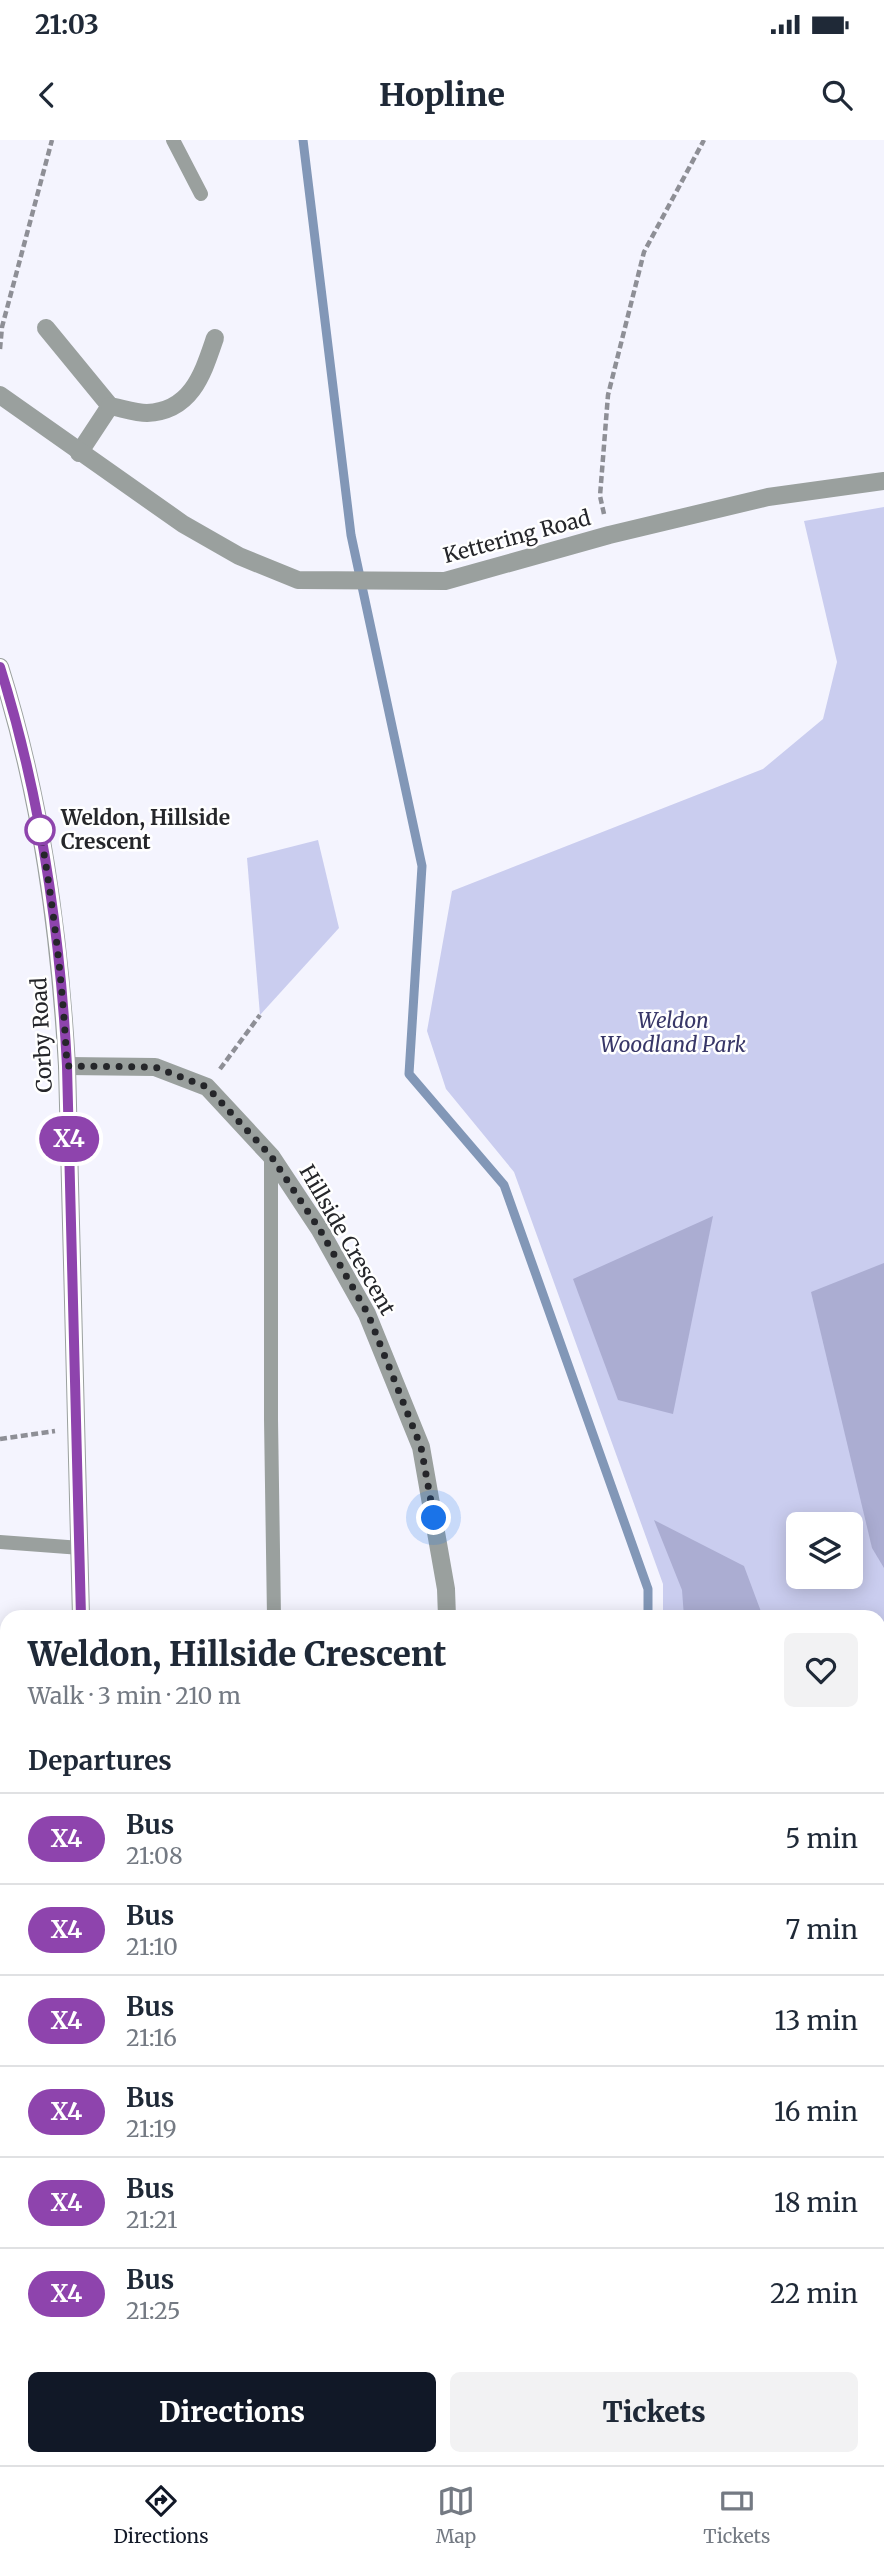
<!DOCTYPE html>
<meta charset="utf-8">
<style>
body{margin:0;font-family:Merriweather,serif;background:#f2f2f3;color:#1f2937;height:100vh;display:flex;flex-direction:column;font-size:26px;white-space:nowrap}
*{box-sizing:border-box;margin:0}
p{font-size:23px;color:#747a83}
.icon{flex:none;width:38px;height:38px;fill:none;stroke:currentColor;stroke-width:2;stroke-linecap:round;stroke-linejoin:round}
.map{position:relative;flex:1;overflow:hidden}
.panel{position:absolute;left:0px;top:1470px;width:886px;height:856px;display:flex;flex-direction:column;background:#fff;border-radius:21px 21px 0 0;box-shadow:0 4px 18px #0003}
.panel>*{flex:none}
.badge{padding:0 14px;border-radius:23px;font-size:24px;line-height:46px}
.buttons{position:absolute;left:786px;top:1372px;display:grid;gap:14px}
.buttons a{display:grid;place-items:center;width:77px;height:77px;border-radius:10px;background:#fff;box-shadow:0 4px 18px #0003;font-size:35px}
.you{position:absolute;width:35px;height:35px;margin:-18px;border:5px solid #fff;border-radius:50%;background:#1a73e8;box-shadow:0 0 0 10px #1a73e833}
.map>.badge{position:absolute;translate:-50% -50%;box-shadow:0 0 0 4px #fff}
h2{padding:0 28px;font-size:26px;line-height:63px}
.round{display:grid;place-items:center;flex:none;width:74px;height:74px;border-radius:10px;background:#f2f2f3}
.head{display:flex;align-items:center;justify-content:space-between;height:119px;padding:0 28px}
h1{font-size:33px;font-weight:800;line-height:52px}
.cta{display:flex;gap:14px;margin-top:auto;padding:14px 28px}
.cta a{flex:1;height:80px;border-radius:10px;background:#111827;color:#fff;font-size:28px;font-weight:800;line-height:80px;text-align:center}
.cta a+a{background:#f2f2f3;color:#1f2937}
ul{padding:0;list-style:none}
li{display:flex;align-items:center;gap:21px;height:91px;padding:0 28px;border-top:2px solid #e0e1e3}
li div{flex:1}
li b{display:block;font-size:26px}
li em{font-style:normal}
li .badge{min-width:77px;font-weight:700;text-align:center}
.status{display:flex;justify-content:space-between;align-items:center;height:49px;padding:0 35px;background:#fff;direction:ltr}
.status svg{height:19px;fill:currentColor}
header{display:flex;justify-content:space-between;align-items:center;height:91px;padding:0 28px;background:#fff;font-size:32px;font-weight:800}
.tabs{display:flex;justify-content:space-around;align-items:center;height:98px;border-top:2px solid #e0e1e3;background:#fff;font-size:19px;color:#747a83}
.tabs a{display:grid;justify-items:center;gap:4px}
.tabs .on{color:#111827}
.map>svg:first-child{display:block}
.green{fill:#cacdef;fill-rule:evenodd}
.forest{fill:#abadd2}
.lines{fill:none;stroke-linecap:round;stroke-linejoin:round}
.stream{stroke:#8297b7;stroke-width:9}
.path{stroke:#8e8f96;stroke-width:4.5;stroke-dasharray:7 3.5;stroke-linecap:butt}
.service{stroke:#9aa09e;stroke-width:14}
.minor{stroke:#9aa09e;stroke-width:18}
.tertiary{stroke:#9aa09e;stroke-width:18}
.line-casing{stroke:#fff;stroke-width:16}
.line{stroke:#8e44ad;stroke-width:10}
.walk{stroke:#25262a;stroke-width:7;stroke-dasharray:0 12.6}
.stop-dot{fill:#fff;stroke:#8e44ad;stroke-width:3.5}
.labels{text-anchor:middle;stroke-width:5;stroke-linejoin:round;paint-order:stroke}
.street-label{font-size:21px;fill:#25262a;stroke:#fff}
.stop-label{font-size:21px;font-weight:bold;fill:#25262a;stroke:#fff;text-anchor:start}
.park-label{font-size:21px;font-style:italic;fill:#383768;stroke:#fff}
</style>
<div class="status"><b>21:03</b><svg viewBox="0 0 49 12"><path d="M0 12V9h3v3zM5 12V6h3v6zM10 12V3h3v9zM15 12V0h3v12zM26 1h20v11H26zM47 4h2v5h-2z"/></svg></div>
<header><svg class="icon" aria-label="back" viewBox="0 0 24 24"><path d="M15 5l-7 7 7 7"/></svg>Hopline<svg class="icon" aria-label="search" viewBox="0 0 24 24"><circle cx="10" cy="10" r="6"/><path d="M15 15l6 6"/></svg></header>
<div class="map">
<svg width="884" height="2325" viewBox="0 0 884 2325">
<rect width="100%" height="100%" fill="#f4f4fe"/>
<g class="green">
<path d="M884,367V2325L878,2319V1477H663V1444L514,1032L446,949L427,891L452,751L763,629L823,579L837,522L804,381ZM798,1384H850V1437H798Z"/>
<path d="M318,700L339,788L260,875L247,718Z"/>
</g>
<g class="forest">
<path d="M713,1076L673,1274L618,1260L573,1139Z"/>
<path d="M884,1123V1428L872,1408L811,1152Z"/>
<path d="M654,1380L744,1426L763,1477H684L682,1450Z"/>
<path d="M884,2279V2325H616L617,2319H878L879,2282Z"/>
</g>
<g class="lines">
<g class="stream">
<path d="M303,0L351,395L422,726L409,934L504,1045L648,1449V1477"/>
<path d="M616,2325L617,2319"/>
</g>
<g class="path">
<path d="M0,209L2,187L52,0"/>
<path d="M604,374L600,356L608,255L644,112L704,0"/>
<path d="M220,929L260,875"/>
<path d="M0,1299L55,1291"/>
<path d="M878,2148L884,2146"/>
</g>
<g class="service">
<path d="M173,0L201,54"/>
<path d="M271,1016V1279L274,1477"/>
<path d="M0,1402L81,1408"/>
<path d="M0,1540L7,1541"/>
</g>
<g class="minor">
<path d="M46,188L110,266L79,313"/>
<path d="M110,266C121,268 136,273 147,273C192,271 203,233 215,198"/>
<path d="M67,926L155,927L207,947L271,1016L320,1090L367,1174L421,1307L446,1449L447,1477"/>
<path d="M345,2319L346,2325"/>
</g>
<g class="tertiary">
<path d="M0,255L183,384L239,416L298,440L445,441L609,395L768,357L884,341"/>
<path d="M0,527C41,658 59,789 67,926L81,1477"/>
<path d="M0,2242L7,2243"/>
<path d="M71,2325V2319"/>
</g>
</g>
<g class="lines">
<g class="line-casing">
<path id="line" d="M0,527C41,657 60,790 67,926L81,1477"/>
</g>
<use href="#line" class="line"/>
<path class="walk" d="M40,690C54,769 63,846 67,926L155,927L207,947L271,1016L320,1090L368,1174L421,1307L434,1378"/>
</g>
<circle class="stop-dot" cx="40" cy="690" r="14"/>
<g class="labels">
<g class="street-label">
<text transform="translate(517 397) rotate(-15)" y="7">Kettering Road</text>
<text transform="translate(42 895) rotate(-93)" y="7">Corby Road</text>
<text transform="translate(347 1100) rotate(60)" y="7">Hillside Crescent</text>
</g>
<g class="stop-label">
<text x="61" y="685">Weldon, Hillside<tspan x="61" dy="24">Crescent</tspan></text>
</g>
<g class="park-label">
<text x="673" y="888">Weldon<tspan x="673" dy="24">Woodland Park</tspan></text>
</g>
</g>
</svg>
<div class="buttons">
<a><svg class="icon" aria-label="layers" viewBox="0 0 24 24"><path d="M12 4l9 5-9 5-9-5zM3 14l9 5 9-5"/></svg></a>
</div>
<div class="you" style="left:434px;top:1378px"></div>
<b class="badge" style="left:69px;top:999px;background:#8e44ad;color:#fff">X4</b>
<section class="panel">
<div class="head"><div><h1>Weldon, Hillside Crescent</h1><p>Walk · 3 min · 210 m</p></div><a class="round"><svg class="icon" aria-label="heart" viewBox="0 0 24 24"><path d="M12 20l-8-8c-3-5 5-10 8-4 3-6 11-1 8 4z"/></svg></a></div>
<h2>Departures</h2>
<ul>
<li><span class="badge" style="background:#8e44ad;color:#fff">X4</span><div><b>Bus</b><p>21:08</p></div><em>5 min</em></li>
<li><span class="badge" style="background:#8e44ad;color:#fff">X4</span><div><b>Bus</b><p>21:10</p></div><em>7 min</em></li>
<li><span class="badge" style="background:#8e44ad;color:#fff">X4</span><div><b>Bus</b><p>21:16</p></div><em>13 min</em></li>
<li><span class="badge" style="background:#8e44ad;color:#fff">X4</span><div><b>Bus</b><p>21:19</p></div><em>16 min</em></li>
<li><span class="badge" style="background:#8e44ad;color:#fff">X4</span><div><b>Bus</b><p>21:21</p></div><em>18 min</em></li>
<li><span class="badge" style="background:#8e44ad;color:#fff">X4</span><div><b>Bus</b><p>21:25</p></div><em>22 min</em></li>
</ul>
<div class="cta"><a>Directions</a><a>Tickets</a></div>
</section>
</div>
<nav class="tabs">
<a class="on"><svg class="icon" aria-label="directions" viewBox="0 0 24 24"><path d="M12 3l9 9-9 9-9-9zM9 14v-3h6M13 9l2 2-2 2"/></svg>Directions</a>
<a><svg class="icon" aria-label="map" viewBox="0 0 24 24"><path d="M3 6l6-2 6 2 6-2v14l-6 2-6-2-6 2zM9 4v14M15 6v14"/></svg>Map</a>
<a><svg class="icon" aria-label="tickets" viewBox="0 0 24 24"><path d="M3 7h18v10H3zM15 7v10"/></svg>Tickets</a>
</nav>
